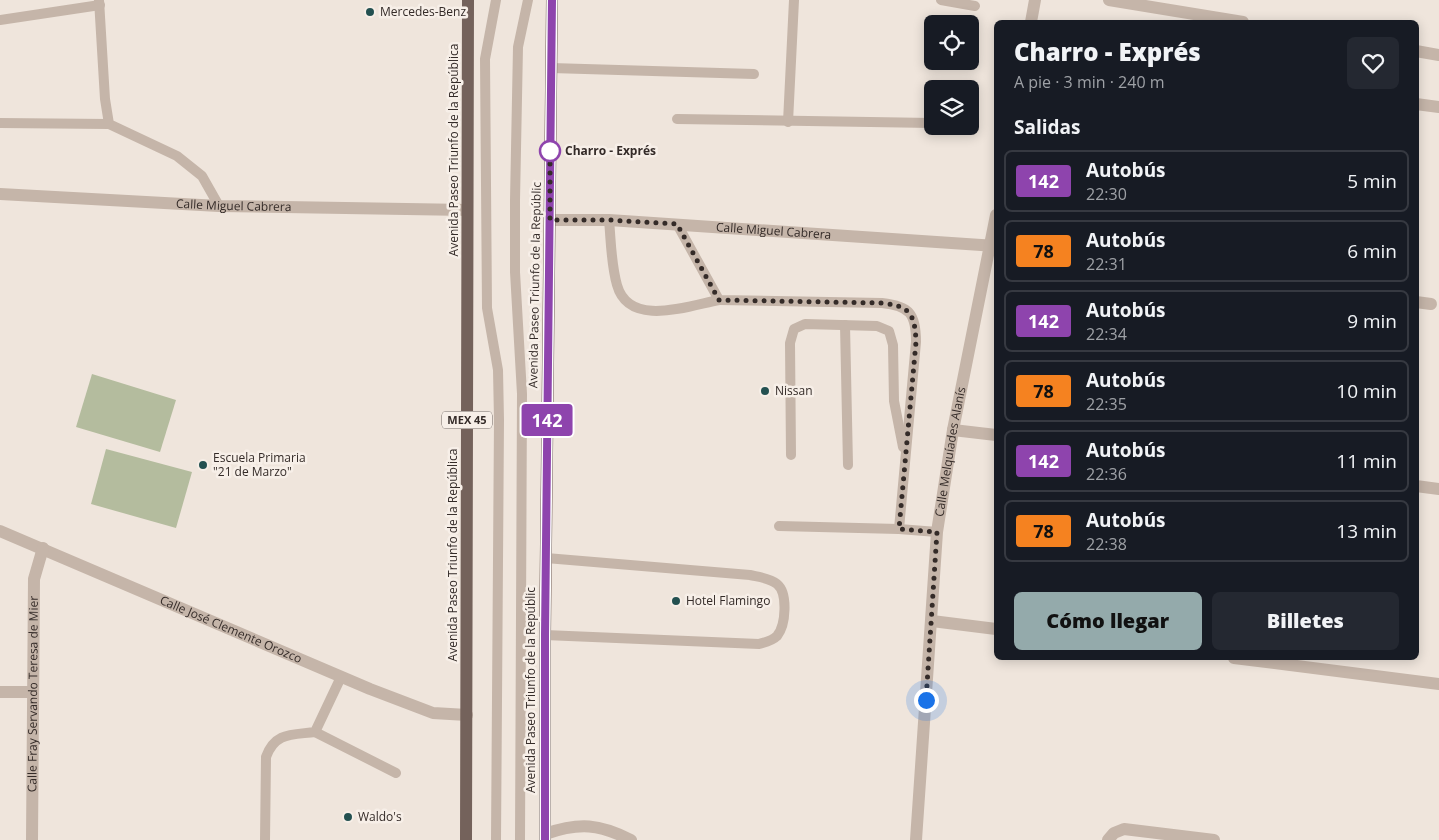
<!DOCTYPE html>
<html lang="es">
<meta charset="utf-8">
<style>
body{margin:0;font-family:"Open Sans",sans-serif;background:#242831;color:#f1f3f6;height:100vh;display:flex;flex-direction:column;font-size:19px;white-space:nowrap}
*{box-sizing:border-box;margin:0}
p{font-size:16px;color:#9ea1a6}
.icon{flex:none;width:28px;height:28px;fill:none;stroke:currentColor;stroke-width:2;stroke-linecap:round;stroke-linejoin:round}
.map{position:relative;flex:1;overflow:hidden}
.sheet{position:absolute;left:994px;top:20px;width:425px;height:640px;display:flex;flex-direction:column;background:#171b24;border-radius:8px;box-shadow:0 2px 12px #0003}
.sheet>*{flex:none}
.badge{padding:0 10px;border-radius:4px;font-size:18px;line-height:32px}
.buttons{position:absolute;left:924px;top:15px;display:grid;gap:10px}
.buttons a{display:grid;place-items:center;width:55px;height:55px;border-radius:8px;background:#171b24;box-shadow:0 2px 12px #0003;font-size:25px}
.you{position:absolute;width:25px;height:25px;margin:-12px;border:4px solid #fff;border-radius:50%;background:#1a73e8;box-shadow:0 0 0 8px #1a73e833}
.map>.badge{position:absolute;translate:-50% -50%;box-shadow:0 0 0 2px #fff}
h2{padding:0 20px;font-size:19px;line-height:45px}
.round{display:grid;place-items:center;flex:none;width:52px;height:52px;border-radius:8px;background:#242831}
.head{display:flex;align-items:center;justify-content:space-between;height:85px;padding:0 20px}
h1{font-size:24px;font-weight:800;line-height:38px}
.button{display:flex;gap:10px;margin-top:auto;padding:10px 20px}
.button a{flex:1;height:58px;border-radius:8px;background:#94aaab;color:#111;font-size:20px;font-weight:800;line-height:58px;text-align:center}
.button a+a{background:#242831;color:#f1f3f6}
ul{padding:0;list-style:none}
li{display:flex;align-items:center;gap:15px;height:62px;margin:0 10px 8px;padding:0 10px;border:2px solid #363941;border-radius:8px}
li div{flex:1}
li b{display:block;font-size:19px}
li em{font-style:normal}
li .badge{min-width:55px;font-weight:700;text-align:center}
.map>svg:first-child{display:block}
.green{fill:#b4bc9e}
.lines{fill:none;stroke-linecap:round;stroke-linejoin:round}
.service{stroke:#c5b5a9;stroke-width:10}
.minor{stroke:#c5b5a9;stroke-width:12}
.primary{stroke:#74625b;stroke-width:12}
.line-casing{stroke:#fff;stroke-width:11}
.line{stroke:#8e44ad;stroke-width:8}
.walk{stroke:#342b28;stroke-width:5;stroke-dasharray:0 9}
.poi-dot{fill:#235050;stroke:#f7efe8;stroke-width:2}
.stop-dot{fill:#fff;stroke:#8e44ad;stroke-width:2.5}
.labels{text-anchor:middle;stroke-width:5;stroke-linejoin:round;paint-order:stroke}
.shield{fill:#f7efe8;stroke:#6e6662;stroke-width:1}
.shield-label{font-size:11px;font-weight:bold;fill:#342b28}
.poi-label{font-size:12px;fill:#342b28;stroke:#f7efe8;text-anchor:start}
.street-label{font-size:12px;fill:#342b28;stroke:#f7efe8}
.stop-label{font-size:12px;font-weight:bold;fill:#342b28;stroke:#f7efe8;text-anchor:start}
</style>
<div class="map">
<svg width="1439" height="840" viewBox="0 0 1439 840">
<rect width="100%" height="100%" fill="#efe5dc"/>
<g class="green">
<path d="M92,374L176,400L160,452L76,427Z"/>
<path d="M106,449L192,472L176,528L91,504Z"/>
</g>
<g class="lines">
<g class="service">
<path d="M99,0L105,99L109,124L177,156L202,176L219,206"/>
<path d="M496,0L485,59L487,308L498,370L499,420L496,840"/>
<path d="M941,0L975,6"/>
<path d="M0,20L100,5"/>
<path d="M551,68L754,74"/>
<path d="M677,119L932,123"/>
<path d="M788,122L794,0"/>
<path d="M0,123L109,124"/>
<path d="M609,220C611,241 611,264 617,285C629,328 688,306 719,300"/>
<path d="M677,224L719,300L882,303C910,306 916,314 916,342L899,529"/>
<path d="M845,325L848,465"/>
<path d="M791,455L790,343L794,329L805,324L877,326L889,331L893,345L894,401L903,447"/>
<path d="M779,526L899,529L937,532"/>
<path d="M545,635L759,644C766,642 772,641 777,636C786,625 788,593 777,584C770,578 759,577 750,575L546,558"/>
<path d="M315,732L396,773"/>
<path d="M265,840L266,757C275,732 292,735 315,732L341,677"/>
<path d="M520,840L522,394L515,272V200L518,47L528,0"/>
</g>
<g class="minor">
<path d="M1109,0L1243,22"/>
<path d="M1031,22L1035,0"/>
<path d="M1416,51L1439,55"/>
<path d="M1416,104L1439,107"/>
<path id="s1" d="M0,194L219,206L467,210"/>
<path id="s2" d="M550,220H609L996,246"/>
<path d="M1416,302L1431,304"/>
<path d="M953,430L996,435"/>
<path d="M1416,486L1439,489"/>
<path id="s3" d="M0,531L370,689L433,713L467,715"/>
<path d="M932,621L996,629"/>
<path d="M1234,658L1439,684"/>
<path d="M0,692H33"/>
<path d="M545,834C580,822 599,824 631,840"/>
<path id="s4" d="M32,840L34,579L43,548"/>
<path id="s5" d="M916,840L937,532L953,430L996,215"/>
<path d="M1108,840L1114,833L1124,829L1214,840"/>
</g>
<g class="primary">
<path d="M466,840L468,0"/>
<path d="M545,840V635L552,0"/>
</g>
</g>
<g class="lines">
<g class="line-casing">
<path id="line" d="M545,840V635L552,0"/>
</g>
<use href="#line" class="line"/>
<path class="walk" d="M550,151V144V220H609L677,224L719,300L882,303C910,306 915,314 916,342L899,529L937,532L926,700"/>
</g>
<g class="poi-dot">
<circle cx="370" cy="12" r="5"/>
<circle cx="765" cy="391" r="5"/>
<circle cx="203" cy="465" r="5"/>
<circle cx="676" cy="601" r="5"/>
<circle cx="348" cy="817" r="5"/>
</g>
<circle class="stop-dot" cx="550" cy="151" r="10"/>
<g class="labels">
<rect class="shield" x="442" y="411.5" width="50" height="17" rx="4"/>
<g class="shield-label">
<text x="467" y="424">MEX 45</text>
</g>
<g class="poi-label">
<text x="380" y="16">Mercedes-Benz</text>
<text x="775" y="395">Nissan</text>
<text x="213" y="462">Escuela Primaria<tspan x="213" dy="14">"21 de Marzo"</tspan></text>
<text x="686" y="605">Hotel Flamingo</text>
<text x="358" y="821">Waldo's</text>
</g>
<g class="street-label">
<text transform="translate(454 150) rotate(-90)" y="4">Avenida Paseo Triunfo de la República</text>
<text dy="4" stroke="none"><textPath href="#s1" startOffset="234">Calle Miguel Cabrera</textPath></text>
<text dy="4" stroke="none"><textPath href="#s2" startOffset="224">Calle Miguel Cabrera</textPath></text>
<text transform="translate(535 285) rotate(-89)" y="4">Avenida Paseo Triunfo de la Repúblic</text>
<text dy="4" stroke="none"><textPath href="#s5" startOffset="390">Calle Melquíades Alanís</textPath></text>
<text transform="translate(453 555) rotate(-90)" y="4">Avenida Paseo Triunfo de la República</text>
<text dy="4" stroke="none"><textPath href="#s3" startOffset="251">Calle José Clemente Orozco</textPath></text>
<text transform="translate(531 690) rotate(-90)" y="4">Avenida Paseo Triunfo de la Repúblic</text>
<text dy="4" stroke="none"><textPath href="#s4" startOffset="146">Calle Fray Servando Teresa de Mier</textPath></text>
</g>
<g class="stop-label">
<text x="565" y="155">Charro - Exprés</text>
</g>
</g>
</svg>
<div class="buttons">
<a><svg class="icon" aria-label="locate" viewBox="0 0 24 24"><circle cx="12" cy="12" r="6"/><path d="M12 2v4M12 18v4M2 12h4M18 12h4"/></svg></a>
<a><svg class="icon" aria-label="layers" viewBox="0 0 24 24"><path d="M12 4l9 5-9 5-9-5zM3 14l9 5 9-5"/></svg></a>
</div>
<div class="you" style="left:926px;top:700px"></div>
<b class="badge" style="left:547px;top:420px;background:#8e44ad;color:#fff">142</b>
<section class="sheet">
<div class="head"><div><h1>Charro - Exprés</h1><p>A pie · 3 min · 240 m</p></div><a class="round"><svg class="icon" aria-label="heart" viewBox="0 0 24 24"><path d="M12 20l-8-8c-3-5 5-10 8-4 3-6 11-1 8 4z"/></svg></a></div>
<h2>Salidas</h2>
<ul>
<li><span class="badge" style="background:#8e44ad;color:#fff">142</span><div><b>Autobús</b><p>22:30</p></div><em>5 min</em></li>
<li><span class="badge" style="background:#f58220;color:#111">78</span><div><b>Autobús</b><p>22:31</p></div><em>6 min</em></li>
<li><span class="badge" style="background:#8e44ad;color:#fff">142</span><div><b>Autobús</b><p>22:34</p></div><em>9 min</em></li>
<li><span class="badge" style="background:#f58220;color:#111">78</span><div><b>Autobús</b><p>22:35</p></div><em>10 min</em></li>
<li><span class="badge" style="background:#8e44ad;color:#fff">142</span><div><b>Autobús</b><p>22:36</p></div><em>11 min</em></li>
<li><span class="badge" style="background:#f58220;color:#111">78</span><div><b>Autobús</b><p>22:38</p></div><em>13 min</em></li>
</ul>
<div class="button"><a>Cómo llegar</a><a>Billetes</a></div>
</section>
</div>
